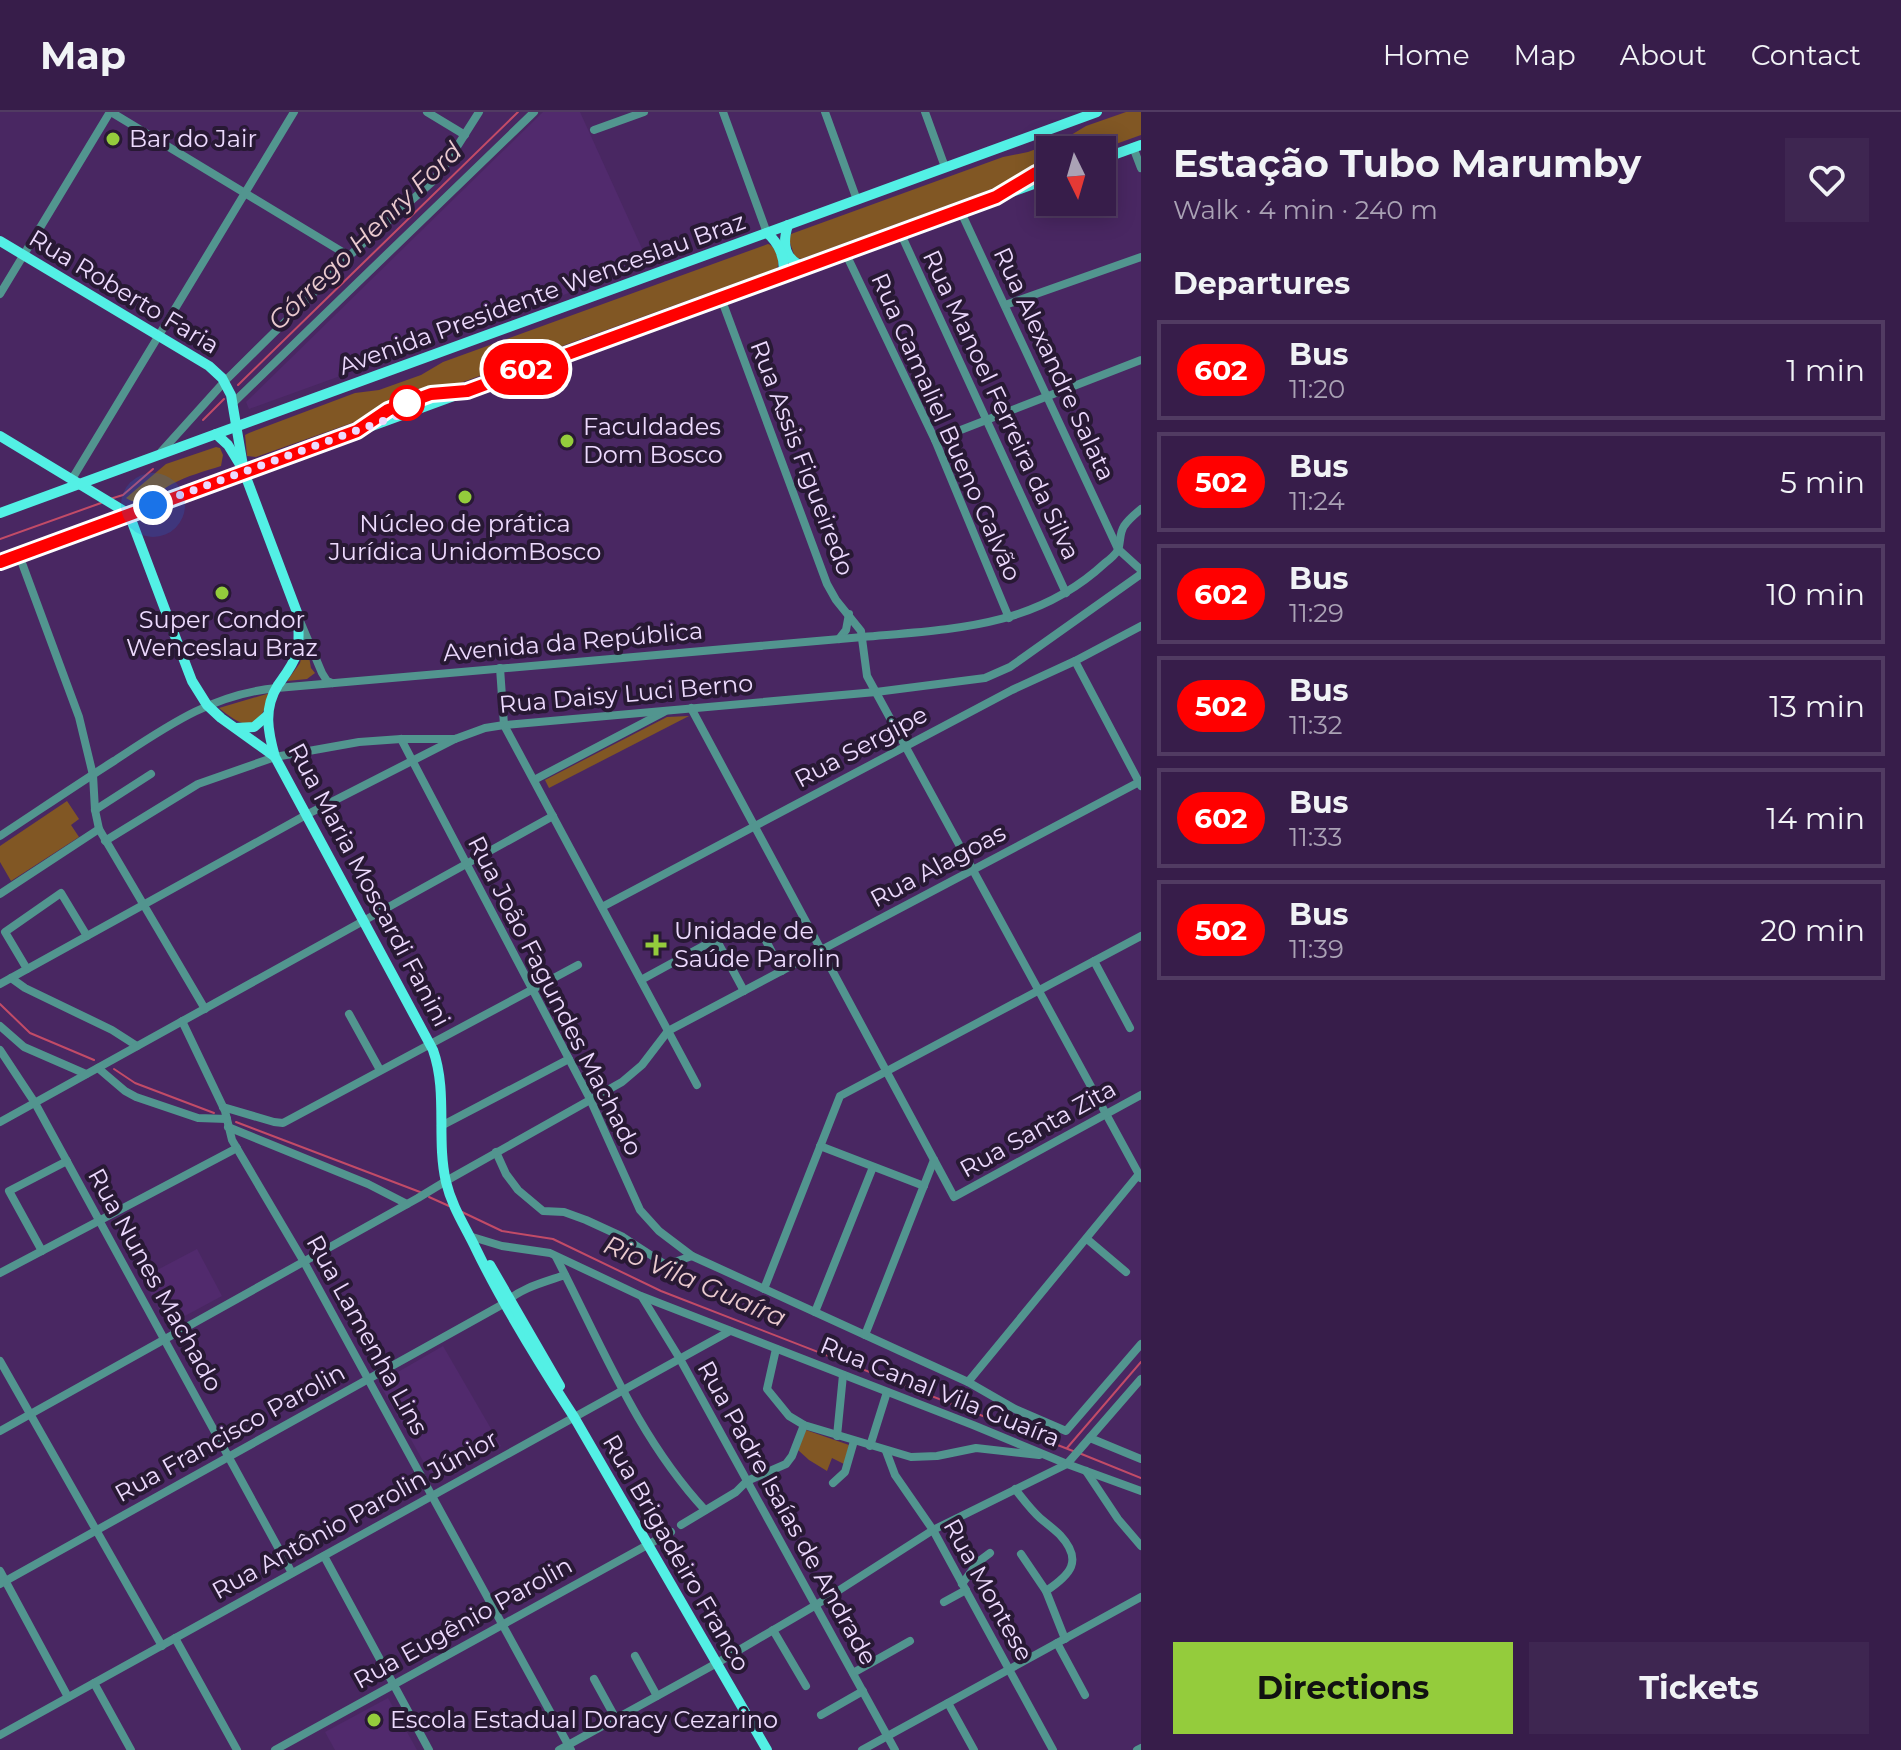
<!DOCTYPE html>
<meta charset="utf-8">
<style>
body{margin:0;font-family:Montserrat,sans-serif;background:#3e2651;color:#f1f3f6;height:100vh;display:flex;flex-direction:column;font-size:30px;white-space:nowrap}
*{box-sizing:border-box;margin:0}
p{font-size:26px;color:#aaa2b5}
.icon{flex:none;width:44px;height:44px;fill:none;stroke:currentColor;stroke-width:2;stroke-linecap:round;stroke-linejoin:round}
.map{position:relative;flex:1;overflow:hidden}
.side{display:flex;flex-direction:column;background:#371d4a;width:760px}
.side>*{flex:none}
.badge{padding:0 16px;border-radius:26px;font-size:28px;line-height:52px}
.needle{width:52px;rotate:175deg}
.tools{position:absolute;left:1036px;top:24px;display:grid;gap:16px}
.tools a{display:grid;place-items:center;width:80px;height:80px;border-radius:0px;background:#371d4a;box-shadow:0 4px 20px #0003,0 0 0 2px #513b62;font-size:40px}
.you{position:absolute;width:40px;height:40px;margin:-20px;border:6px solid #fff;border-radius:50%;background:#1a73e8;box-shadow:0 0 0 12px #1a73e833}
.map>.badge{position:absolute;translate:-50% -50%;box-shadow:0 0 0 4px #fff}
h2{padding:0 32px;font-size:30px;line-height:72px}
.round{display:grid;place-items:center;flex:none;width:84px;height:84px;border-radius:0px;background:#3e2651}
.headline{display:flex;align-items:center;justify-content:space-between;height:136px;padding:0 32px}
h1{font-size:38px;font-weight:700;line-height:60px}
.primary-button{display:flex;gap:16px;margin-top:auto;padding:16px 32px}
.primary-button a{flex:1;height:92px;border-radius:0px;background:#94cc3c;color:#111;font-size:32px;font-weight:700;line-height:92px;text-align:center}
.primary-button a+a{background:#3e2651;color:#f1f3f6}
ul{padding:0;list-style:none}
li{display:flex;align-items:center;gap:24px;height:100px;margin:0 16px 12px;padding:0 16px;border:4px solid #513b62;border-radius:0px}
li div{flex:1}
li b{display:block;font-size:30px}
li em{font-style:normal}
li .badge{min-width:88px;font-weight:700;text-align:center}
header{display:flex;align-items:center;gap:48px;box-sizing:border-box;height:112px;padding:0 40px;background:#371d4a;border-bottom:2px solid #513b62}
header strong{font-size:38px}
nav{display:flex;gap:44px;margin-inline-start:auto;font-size:28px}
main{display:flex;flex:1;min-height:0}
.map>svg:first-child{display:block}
.built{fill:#512a6d}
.green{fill:#815724}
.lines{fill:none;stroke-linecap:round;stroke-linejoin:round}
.stream{stroke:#c24b67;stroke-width:2}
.minor{stroke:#52958f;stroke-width:8}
.major{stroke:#53f0e5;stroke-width:10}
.line-casing{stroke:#fff;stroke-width:18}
.line{stroke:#f00;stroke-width:12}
.walk{stroke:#eddafe;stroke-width:8;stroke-dasharray:0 14.4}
.poi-dot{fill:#94cc3c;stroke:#281934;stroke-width:3}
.stop-dot{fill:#fff;stroke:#f00;stroke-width:4}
.labels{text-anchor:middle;stroke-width:8;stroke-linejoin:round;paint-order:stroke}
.poi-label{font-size:24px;fill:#eddafe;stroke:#281934;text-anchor:start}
.street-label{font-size:24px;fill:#eddafe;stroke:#281934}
.water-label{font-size:26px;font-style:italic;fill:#eacacf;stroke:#281934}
</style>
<header>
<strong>Map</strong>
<nav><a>Home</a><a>Map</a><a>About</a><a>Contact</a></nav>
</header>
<main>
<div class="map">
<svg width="1141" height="1638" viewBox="0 0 1141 1638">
<rect width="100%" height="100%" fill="#492762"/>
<g class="built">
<path d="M543,0H580L649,152L249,297L246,290Z"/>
<path d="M197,1137L222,1184L168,1213L142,1166Z"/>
<path d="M443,1234L501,1334L435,1370L379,1271Z"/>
<path d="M388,1586L417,1638H335L325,1620Z"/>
</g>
<g class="green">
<path d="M1126,0H1141V23L1099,38H1050V51L1034,57L1011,70L801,147L795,145L789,128L791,122L1003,45L1028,40L1066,26L1086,14Z"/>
<path d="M768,132C775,134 781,148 777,156L452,274L427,279L388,293L366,306L256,345L247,344L245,323L249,321L355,281L379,278L421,263L443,250Z"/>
<path d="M216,335L220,336L223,343L221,354C205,359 187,364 172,372C159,379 141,397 126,386L166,352Z"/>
<path d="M306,528L311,556L315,561L307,567L287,569L300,551Z"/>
<path d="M270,581C267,587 266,595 263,600C251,624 232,606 219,596Z"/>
<path d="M689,604L549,676L545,668L667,605Z"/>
<path d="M67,689L79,707L71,713L79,725L11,769L0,750V734Z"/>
<path d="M806,1318L849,1333L844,1352L832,1346L827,1359L809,1348L798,1338Z"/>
</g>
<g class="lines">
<g class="stream">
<path d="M238,273L518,0"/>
<path d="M203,308L224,287"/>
<path d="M110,387L123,383L153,357"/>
<path d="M0,427L101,391"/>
<path d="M0,892L30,921L94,948"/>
<path d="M114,957L135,971L214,1001"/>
<path d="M236,1010L420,1080"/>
<path d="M429,1085L449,1094"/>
<path d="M462,1100L502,1119L553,1127L661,1179L1073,1339"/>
<path d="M1067,1336L1141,1250"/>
<path d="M1079,1341L1141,1366"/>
</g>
<g class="minor">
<path d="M111,0L349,144"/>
<path d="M427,0L465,23"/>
<path d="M723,0L767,121"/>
<path d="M825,0L857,88"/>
<path d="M925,0L945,55"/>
<path d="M594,18L644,0"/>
<path d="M1133,35L1141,56"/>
<path d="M960,98L1118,437L1141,458"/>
<path d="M900,120L1066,481"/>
<path d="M845,140L935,328L1009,506"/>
<path d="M0,182L110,0"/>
<path d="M721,186L827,472L836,488L861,519L867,564L1141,1066"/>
<path d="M1005,193L1141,145"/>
<path d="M233,291L534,0"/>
<path d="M935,328L1141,248"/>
<path d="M161,340L225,269L296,199L349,144L432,70L446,52L479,0"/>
<path d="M72,367L294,0"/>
<path d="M19,443L79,605L93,663L95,698L99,717L205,897"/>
<path d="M300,509L322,561L327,569L332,571"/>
<path d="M839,527L846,518L849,502"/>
<path d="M1075,549L1141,674"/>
<path d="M500,556L504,613L697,973"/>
<path d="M691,596L954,1085L1141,983"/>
<path d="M401,627L590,987L640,1098L659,1119L692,1144"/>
<path d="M534,668L664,600"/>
<path d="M95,698L151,662"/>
<path d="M0,724C38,699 76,673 114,649C167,614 212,582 277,576L863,525C953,517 1035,516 1105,451C1109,448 1115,443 1118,438C1121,430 1119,422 1124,414C1128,408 1135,402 1141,397"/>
<path d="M105,729L198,672L275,645L359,630L401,627H455L485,616L504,613L876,580L985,566L1010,555L1141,462"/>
<path d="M0,782L99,717"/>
<path d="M602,795L1012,578L1075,549L1141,514"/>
<path d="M757,812L782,859"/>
<path d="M1094,849L1130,916"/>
<path d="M27,857L5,820L61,781L87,824"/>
<path d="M11,866L25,876L112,918L137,934"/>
<path d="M641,868L716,827L744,879"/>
<path d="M0,872L306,703L455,627"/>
<path d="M349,902L380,958"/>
<path d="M182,909L225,999L232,1028L304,1150L571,1638"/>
<path d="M0,914L24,935L86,962"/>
<path d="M0,938L35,991L292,1461"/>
<path d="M98,956L125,979L136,985L198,1006L227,1007"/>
<path d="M223,995L274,1010L283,1011L578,853"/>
<path d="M0,1010L553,704"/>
<path d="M441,1014L569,947"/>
<path d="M228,1015L368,1072L407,1092"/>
<path d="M820,1034L924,1074"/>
<path d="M496,1040L506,1062L518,1078L543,1099L564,1100L586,1108L623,1125L666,1153L692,1144L968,1270L1015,1297L1066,1319L1141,1232"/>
<path d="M469,1124L502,1134L550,1141L641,1184L973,1313L1067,1352L1141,1379"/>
<path d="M1087,1127L1126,1160"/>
<path d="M42,1139L9,1079L67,1049"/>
<path d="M556,1145C601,1232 638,1326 705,1398"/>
<path d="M0,1161L237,1036"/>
<path d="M764,1177L840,984L1141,824"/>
<path d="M642,1185L680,1247L895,1638"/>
<path d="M815,1200L873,1055"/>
<path d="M865,1223L934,1048"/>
<path d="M776,1237L767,1277L789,1304L804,1313L911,1345L937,1344L976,1336L1039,1343"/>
<path d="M0,1249L162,1534"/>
<path d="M968,1270L1139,1062"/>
<path d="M0,1319L418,1086L446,1069L622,970L642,953L668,919L1141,669"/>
<path d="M837,1324L843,1263"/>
<path d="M1090,1326L1141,1347"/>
<path d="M870,1334L887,1280"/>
<path d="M886,1339L895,1363L933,1418L1053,1638"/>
<path d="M1086,1359L1118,1407L1141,1434"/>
<path d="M833,1371L845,1360L854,1329"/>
<path d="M1015,1377C1023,1387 1031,1398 1040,1406C1047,1412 1054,1417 1060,1423C1084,1449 1070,1463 1046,1479"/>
<path d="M681,1413L736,1380L747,1369L786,1352L792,1344L804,1313"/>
<path d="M1021,1442L1046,1479L1065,1527"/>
<path d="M324,1444L429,1638"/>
<path d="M0,1459L68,1585"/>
<path d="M0,1472L505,1191C520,1176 545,1170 565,1163"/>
<path d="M962,1472L978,1450L990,1441"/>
<path d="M944,1490L966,1478"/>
<path d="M773,1518L806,1574"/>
<path d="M175,1526L237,1638"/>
<path d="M1057,1531L1085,1583"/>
<path d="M635,1544L657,1584"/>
<path d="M853,1561L910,1529"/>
<path d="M594,1567L616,1607"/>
<path d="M94,1571L131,1638"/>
<path d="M948,1591L974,1638"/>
<path d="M821,1603L863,1579"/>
<path d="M0,1623L730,1219"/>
<path d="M275,1638L671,1420"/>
<path d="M559,1638L717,1551L816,1493L933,1418L1067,1352L1141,1267"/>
<path d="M862,1638L1141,1485"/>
<path d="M1137,1638L1141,1636"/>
</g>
<g class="major">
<path d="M1102,47L1141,33"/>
<path d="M788,113C782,132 784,148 805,155"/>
<path d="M767,121C779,131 786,147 783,163"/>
<path d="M0,129L209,254L222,266L231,283L244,360L298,503C298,516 300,528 297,541C293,553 285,563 278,573C263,597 268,620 275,645L433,938C448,980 436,1027 446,1070C452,1095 465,1114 476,1137C504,1195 539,1251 574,1305L767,1638"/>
<path d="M216,322L228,333L239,351"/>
<path d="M0,324L129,402L187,556L192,569L207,593L221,606L274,644"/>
<path d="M0,401L1097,0"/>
<path d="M0,450L1050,66"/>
<path d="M236,616L254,615L268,603"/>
<path d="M490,1153L560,1274"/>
</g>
</g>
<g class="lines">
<g class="line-casing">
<path id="line" d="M0,450L357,319L388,298L431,282L467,279L996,85L1036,61L1050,55"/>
</g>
<use href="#line" class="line"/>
<path class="walk" d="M153,393L413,298L407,291"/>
</g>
<g class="poi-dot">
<circle cx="113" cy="27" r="8"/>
<circle cx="567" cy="329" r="8"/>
<circle cx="465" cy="385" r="8"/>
<circle cx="222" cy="481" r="8"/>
<path d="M652 821h8v8h8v8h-8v8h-8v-8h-8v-8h8z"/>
<circle cx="374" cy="1608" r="8"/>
</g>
<circle class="stop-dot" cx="407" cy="291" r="16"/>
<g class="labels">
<g class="poi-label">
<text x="129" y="35">Bar do Jair</text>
<text x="583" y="323">Faculdades<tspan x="583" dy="28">Dom Bosco</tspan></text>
<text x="465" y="420" text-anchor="middle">Núcleo de prática<tspan x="465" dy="28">Jurídica UnidomBosco</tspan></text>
<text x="222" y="516" text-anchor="middle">Super Condor<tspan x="222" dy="28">Wenceslau Braz</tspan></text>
<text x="674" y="827">Unidade de<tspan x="674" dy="28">Saúde Parolin</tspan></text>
<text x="390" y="1616">Escola Estadual Doracy Cezarino</text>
</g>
<g class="street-label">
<text transform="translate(124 180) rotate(31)" y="8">Rua Roberto Faria</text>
<text transform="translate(542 182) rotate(-20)" y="8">Avenida Presidente Wenceslau Braz</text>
<text transform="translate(1054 252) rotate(65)" y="8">Rua Alexandre Salata</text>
<text transform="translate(1001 293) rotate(65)" y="8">Rua Manoel Ferreira da Silva</text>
<text transform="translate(946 315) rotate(66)" y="8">Rua Gamaliel Bueno Galvão</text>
<text transform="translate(802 346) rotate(69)" y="8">Rua Assis Figueiredo</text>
<text transform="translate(573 530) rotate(-5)" y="8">Avenida da República</text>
<text transform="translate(626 582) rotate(-5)" y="8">Rua Daisy Luci Berno</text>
<text transform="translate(861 635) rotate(-28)" y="8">Rua Sergipe</text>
<text transform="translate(938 754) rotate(-28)" y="8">Rua Alagoas</text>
<text transform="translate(369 773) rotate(62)" y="8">Rua Maria Moscardi Fanini</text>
<text transform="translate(555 884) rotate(63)" y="8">Rua João Fagundes Machado</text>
<text transform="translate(1038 1017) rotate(-29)" y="8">Rua Santa Zita</text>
<text transform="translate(155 1168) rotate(61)" y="8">Rua Nunes Machado</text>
<text transform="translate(367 1223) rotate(61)" y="8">Rua Lamenha Lins</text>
<text transform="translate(940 1280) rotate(22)" y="8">Rua Canal Vila Guaíra</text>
<text transform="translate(230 1321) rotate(-29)" y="8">Rua Francisco Parolin</text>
<text transform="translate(787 1401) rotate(61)" y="8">Rua Padre Isaías de Andrade</text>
<text transform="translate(355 1403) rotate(-29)" y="8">Rua Antônio Parolin Júnior</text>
<text transform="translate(676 1441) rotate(60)" y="8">Rua Brigadeiro Franco</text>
<text transform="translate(988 1478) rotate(61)" y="8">Rua Montese</text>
<text transform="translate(463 1511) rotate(-29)" y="8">Rua Eugênio Parolin</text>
</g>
<g class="water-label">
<text transform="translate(365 124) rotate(-44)" y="9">Córrego Henry Ford</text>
<text transform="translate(695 1169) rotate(23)" y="9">Rio Vila Guaíra</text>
</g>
</g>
</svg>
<div class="tools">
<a><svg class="needle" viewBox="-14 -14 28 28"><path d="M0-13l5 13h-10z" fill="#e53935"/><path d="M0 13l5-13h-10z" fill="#aaa2b5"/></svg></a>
</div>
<div class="you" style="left:153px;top:393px"></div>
<b class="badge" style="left:526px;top:257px;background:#f00;color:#fff">602</b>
</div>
<section class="side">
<div class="headline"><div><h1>Estação Tubo Marumby</h1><p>Walk · 4 min · 240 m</p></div><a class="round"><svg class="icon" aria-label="heart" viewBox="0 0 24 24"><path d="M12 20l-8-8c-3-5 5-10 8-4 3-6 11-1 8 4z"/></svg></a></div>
<h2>Departures</h2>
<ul>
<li><span class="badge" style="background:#f00;color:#fff">602</span><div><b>Bus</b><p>11:20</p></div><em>1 min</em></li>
<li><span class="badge" style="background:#f00;color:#fff">502</span><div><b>Bus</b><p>11:24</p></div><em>5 min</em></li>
<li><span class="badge" style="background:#f00;color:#fff">602</span><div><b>Bus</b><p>11:29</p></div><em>10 min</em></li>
<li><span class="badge" style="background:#f00;color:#fff">502</span><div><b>Bus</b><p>11:32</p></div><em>13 min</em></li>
<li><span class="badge" style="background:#f00;color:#fff">602</span><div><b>Bus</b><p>11:33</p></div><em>14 min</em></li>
<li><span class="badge" style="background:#f00;color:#fff">502</span><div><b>Bus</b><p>11:39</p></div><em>20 min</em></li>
</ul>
<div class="primary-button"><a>Directions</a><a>Tickets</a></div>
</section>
</main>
